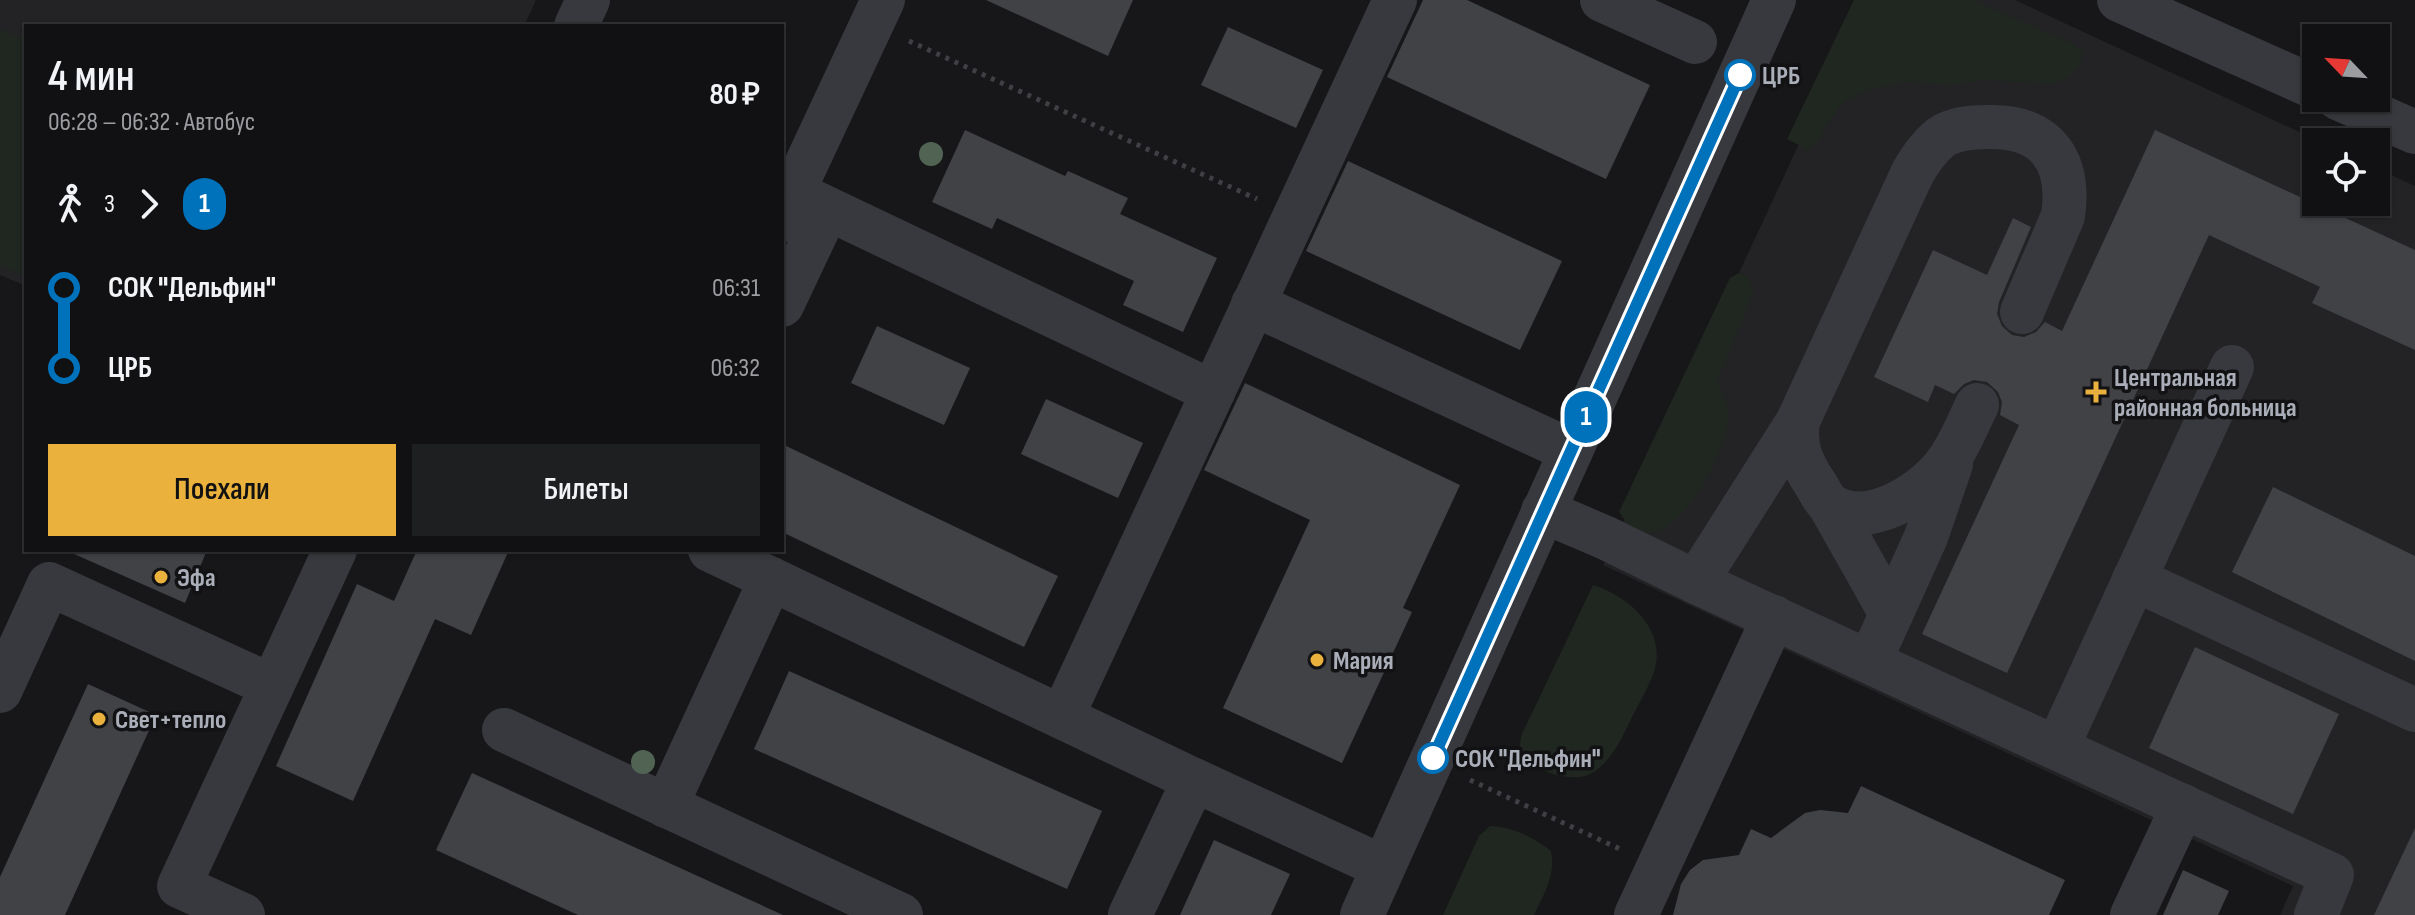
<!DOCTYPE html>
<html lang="ru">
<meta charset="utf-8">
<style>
body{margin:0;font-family:"Sofia Sans Condensed",sans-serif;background:#1e1f21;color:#f1f3f6;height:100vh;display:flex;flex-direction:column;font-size:30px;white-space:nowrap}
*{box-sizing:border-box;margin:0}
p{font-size:26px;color:#9c9da0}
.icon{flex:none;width:44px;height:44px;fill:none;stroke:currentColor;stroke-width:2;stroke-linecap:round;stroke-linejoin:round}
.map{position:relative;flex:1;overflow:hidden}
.side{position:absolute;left:24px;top:24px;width:760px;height:528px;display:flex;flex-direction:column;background:#111113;border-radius:0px;box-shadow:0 2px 6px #0004,0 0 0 2px #303133}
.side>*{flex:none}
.badge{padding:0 16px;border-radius:26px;font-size:28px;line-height:52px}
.needle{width:52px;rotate:295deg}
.controls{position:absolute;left:2302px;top:24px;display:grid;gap:16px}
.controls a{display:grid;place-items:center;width:88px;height:88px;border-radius:0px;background:#111113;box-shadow:0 2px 6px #0004,0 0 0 2px #303133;font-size:40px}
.map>.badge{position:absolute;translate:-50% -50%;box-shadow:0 0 0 4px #fff}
.legs{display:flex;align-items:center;gap:12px;height:88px;padding:0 24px;font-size:26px}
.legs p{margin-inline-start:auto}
.head{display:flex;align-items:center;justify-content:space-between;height:136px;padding:0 24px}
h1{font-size:44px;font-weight:600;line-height:60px}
.button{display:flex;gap:16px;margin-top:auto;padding:16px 24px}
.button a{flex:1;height:92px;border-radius:0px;background:#ebb13d;color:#111;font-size:32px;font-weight:600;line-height:92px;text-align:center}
.button a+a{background:#1e1f21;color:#f1f3f6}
ul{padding:0 24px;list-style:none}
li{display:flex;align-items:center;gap:28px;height:80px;font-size:30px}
li i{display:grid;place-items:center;width:12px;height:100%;margin:0 10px;background:currentColor}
li i::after{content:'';width:20px;height:20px;margin:-10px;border:6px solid;border-radius:50%;background:#111113}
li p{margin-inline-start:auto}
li:first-child i{background:linear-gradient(#0000 50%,currentColor 0)}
li:last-child i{background:linear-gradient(currentColor 50%,#0000 0)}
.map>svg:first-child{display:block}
.built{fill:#232326}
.green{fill:#1f2720}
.building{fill:#414246}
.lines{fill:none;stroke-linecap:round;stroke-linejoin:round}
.path{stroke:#3e4045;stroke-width:5;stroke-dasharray:4 6;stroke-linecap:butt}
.minor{stroke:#38393e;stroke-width:44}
.tree{fill:#516454}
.line-1-casing{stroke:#fff;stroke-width:18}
.line-1{stroke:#0072bc;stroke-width:12}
.stop-1-dot{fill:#fff;stroke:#0072bc;stroke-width:4}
.poi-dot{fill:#ebb13d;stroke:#121214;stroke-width:3}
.labels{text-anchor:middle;stroke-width:7;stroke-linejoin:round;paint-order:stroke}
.stop-label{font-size:26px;font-weight:bold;fill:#aaaeb8;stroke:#121214;text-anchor:start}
.poi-label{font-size:26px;font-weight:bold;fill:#aaaeb8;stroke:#121214;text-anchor:start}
</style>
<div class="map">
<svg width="2415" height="915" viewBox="0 0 2415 915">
<rect width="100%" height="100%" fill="#171719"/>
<g class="built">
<path d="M0,0H536L524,26H26V286L0,275Z"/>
<path d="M1866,0H2015L2321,142H2316V202H2376V168L2415,186V915H2280L2293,886L1603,565Z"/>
</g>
<g class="green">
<path d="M1854,0H1973L2071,43L2083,52L2080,66L2067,78L2052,84L1985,80L1951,85L1906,82L1871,89L1845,101L1829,121L1818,142L1808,150L1787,139Z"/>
<path d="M0,29L26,41V277L0,265Z"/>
<path d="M1739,273L1746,275L1754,290L1717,381C1720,390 1727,401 1728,410C1732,443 1681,544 1641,533C1631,530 1625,521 1619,512L1730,278Z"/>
<path d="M1593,585C1631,597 1669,632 1653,675C1647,690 1638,705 1631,719C1622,738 1611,762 1592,773C1574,784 1537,772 1524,757C1518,750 1520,742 1522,734Z"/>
<path d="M1490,826C1514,827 1532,837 1551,851C1556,874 1544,894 1534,915H1443L1479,836Z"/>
</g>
<g class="building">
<path d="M986,0H1133L1108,56Z"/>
<path d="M1423,0H1467L1650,85L1606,179L1387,77Z"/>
<path d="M1228,27L1323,70L1296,128L1201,85Z"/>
<path d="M965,130L1065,176L1068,171L1128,198L1120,214L1217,258L1183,332L1123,305L1134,281L997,218L992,229L932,202Z"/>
<path d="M2155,130L2415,250V350L2312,303L2320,287L2209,235L2007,673L1922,634L2019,425L2000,415L2002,402L1998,392L1987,382L1974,380L1964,384L1954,394L1935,385L1928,402L1874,377L1933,250L1987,275L2013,218L2031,227L1999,302L1997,314L2002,326L2012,335L2024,337L2036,332L2045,322L2062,331Z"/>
<path d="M1348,161L1562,261L1520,350L1306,251Z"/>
<path d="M877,326L970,368L944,425L851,383Z"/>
<path d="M1245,383L1460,485L1403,608L1412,612L1342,763L1223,708L1310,520L1204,470Z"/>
<path d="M1046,399L1143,443L1118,498L1021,454Z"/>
<path d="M782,444L1058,576L1024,647L782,532Z"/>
<path d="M2273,487L2415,556V661L2232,572Z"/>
<path d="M65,550H207L185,603Z"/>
<path d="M417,550H509L471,635L435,619L353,801L276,766L357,584L394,601Z"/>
<path d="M2195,647L2339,714L2293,814L2149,748Z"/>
<path d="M789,671L1102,811L1067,889L754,749Z"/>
<path d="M88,684L156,715L65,915H0V877Z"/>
<path d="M472,773L783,915H578L436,850Z"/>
<path d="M1861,786L2065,880L2049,915H1673L1681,884L1690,870L1703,860L1739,855L1751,829L1771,838L1805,813L1820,810L1848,813Z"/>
<path d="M2415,828V915H2374Z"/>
<path d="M1214,840L1290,874L1271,915H1180Z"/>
<path d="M2183,870L2229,891L2218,915H2163Z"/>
</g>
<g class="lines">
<g class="path">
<path d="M909,41L1257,199"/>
<path d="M1470,780L1620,849"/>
</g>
<g class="minor">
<path d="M1602,0L1695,42"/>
<path d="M2119,0L2316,88"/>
<path d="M576,26L588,0"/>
<path d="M2338,98L2415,132"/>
<path d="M793,192L1213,392"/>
<path d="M782,216L883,0"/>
<path d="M782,216L817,231L782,305"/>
<path d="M1253,304L1571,451"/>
<path d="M1798,421C1794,447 1802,464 1816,485C1820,491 1824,501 1830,505C1866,530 1923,494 1945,465C1959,447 1967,425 1977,405"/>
<path d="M1829,504L1891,614"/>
<path d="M1543,511L1606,538L1696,582L2332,875L2316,915"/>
<path d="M710,550L1194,780"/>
<path d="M2134,579L2415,710"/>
<path d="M1696,582L1798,421L1913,172C1921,159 1928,148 1940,138C1954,128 1972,127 1989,127C2047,126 2071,161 2063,216L2022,312"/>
<path d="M1870,661L1926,537L1951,464"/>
<path d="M0,691L49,584L272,686L335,550"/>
<path d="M1062,717L1395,0"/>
<path d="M504,730L901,915"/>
<path d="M2057,748L2232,367"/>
<path d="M666,806L771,579"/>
<path d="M243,915L179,886L272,686"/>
<path d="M1130,915L1194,780L1383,867"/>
<path d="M1362,915L1774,0"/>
<path d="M1636,915L1774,617"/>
<path d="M2132,915L2183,806"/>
</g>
</g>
<g class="tree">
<circle cx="931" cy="154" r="12"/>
<circle cx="643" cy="762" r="12"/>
</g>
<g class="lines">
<g class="line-1-casing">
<path id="line-1" d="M1433,758L1740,75"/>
</g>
<use href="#line-1" class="line-1"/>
</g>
<g class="stop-1-dot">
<circle cx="1740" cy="75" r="14"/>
<circle cx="1433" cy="758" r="14"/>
</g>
<g class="poi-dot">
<path d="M2092 380h8v8h8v8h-8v8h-8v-8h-8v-8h8z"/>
<circle cx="161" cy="577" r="8"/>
<circle cx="1317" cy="660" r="8"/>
<circle cx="99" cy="719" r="8"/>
</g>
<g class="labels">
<g class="stop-label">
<text x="1762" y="84">ЦРБ</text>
<text x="1455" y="767">СОК "Дельфин"</text>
</g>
<g class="poi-label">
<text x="2114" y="386">Центральная<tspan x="2114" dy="30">районная больница</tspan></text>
<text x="177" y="586">Эфа</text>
<text x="1333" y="669">Мария</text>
<text x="115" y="728">Свет+тепло</text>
</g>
</g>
</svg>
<div class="controls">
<a><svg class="needle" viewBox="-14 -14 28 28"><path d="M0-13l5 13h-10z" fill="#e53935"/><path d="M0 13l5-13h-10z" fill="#9c9da0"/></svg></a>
<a><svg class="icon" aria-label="locate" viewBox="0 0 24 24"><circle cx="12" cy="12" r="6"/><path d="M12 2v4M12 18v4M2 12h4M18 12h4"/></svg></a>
</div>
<b class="badge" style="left:1586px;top:417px;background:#0072bc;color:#fff">1</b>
<section class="side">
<div class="head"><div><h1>4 мин</h1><p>06:28 – 06:32 · Автобус</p></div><b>80 ₽</b></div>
<div class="legs"><svg class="icon" aria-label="walk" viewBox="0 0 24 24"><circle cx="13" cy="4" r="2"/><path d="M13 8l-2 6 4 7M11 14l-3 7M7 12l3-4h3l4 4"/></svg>3<svg class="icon" aria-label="forward" viewBox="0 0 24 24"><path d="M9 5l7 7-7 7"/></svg><b class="badge" style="background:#0072bc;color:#fff">1</b></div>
<ul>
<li><i style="color:#0072bc"></i><b>СОК &quot;Дельфин&quot;</b><p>06:31</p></li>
<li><i style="color:#0072bc"></i><b>ЦРБ</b><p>06:32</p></li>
</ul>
<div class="button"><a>Поехали</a><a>Билеты</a></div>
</section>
</div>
